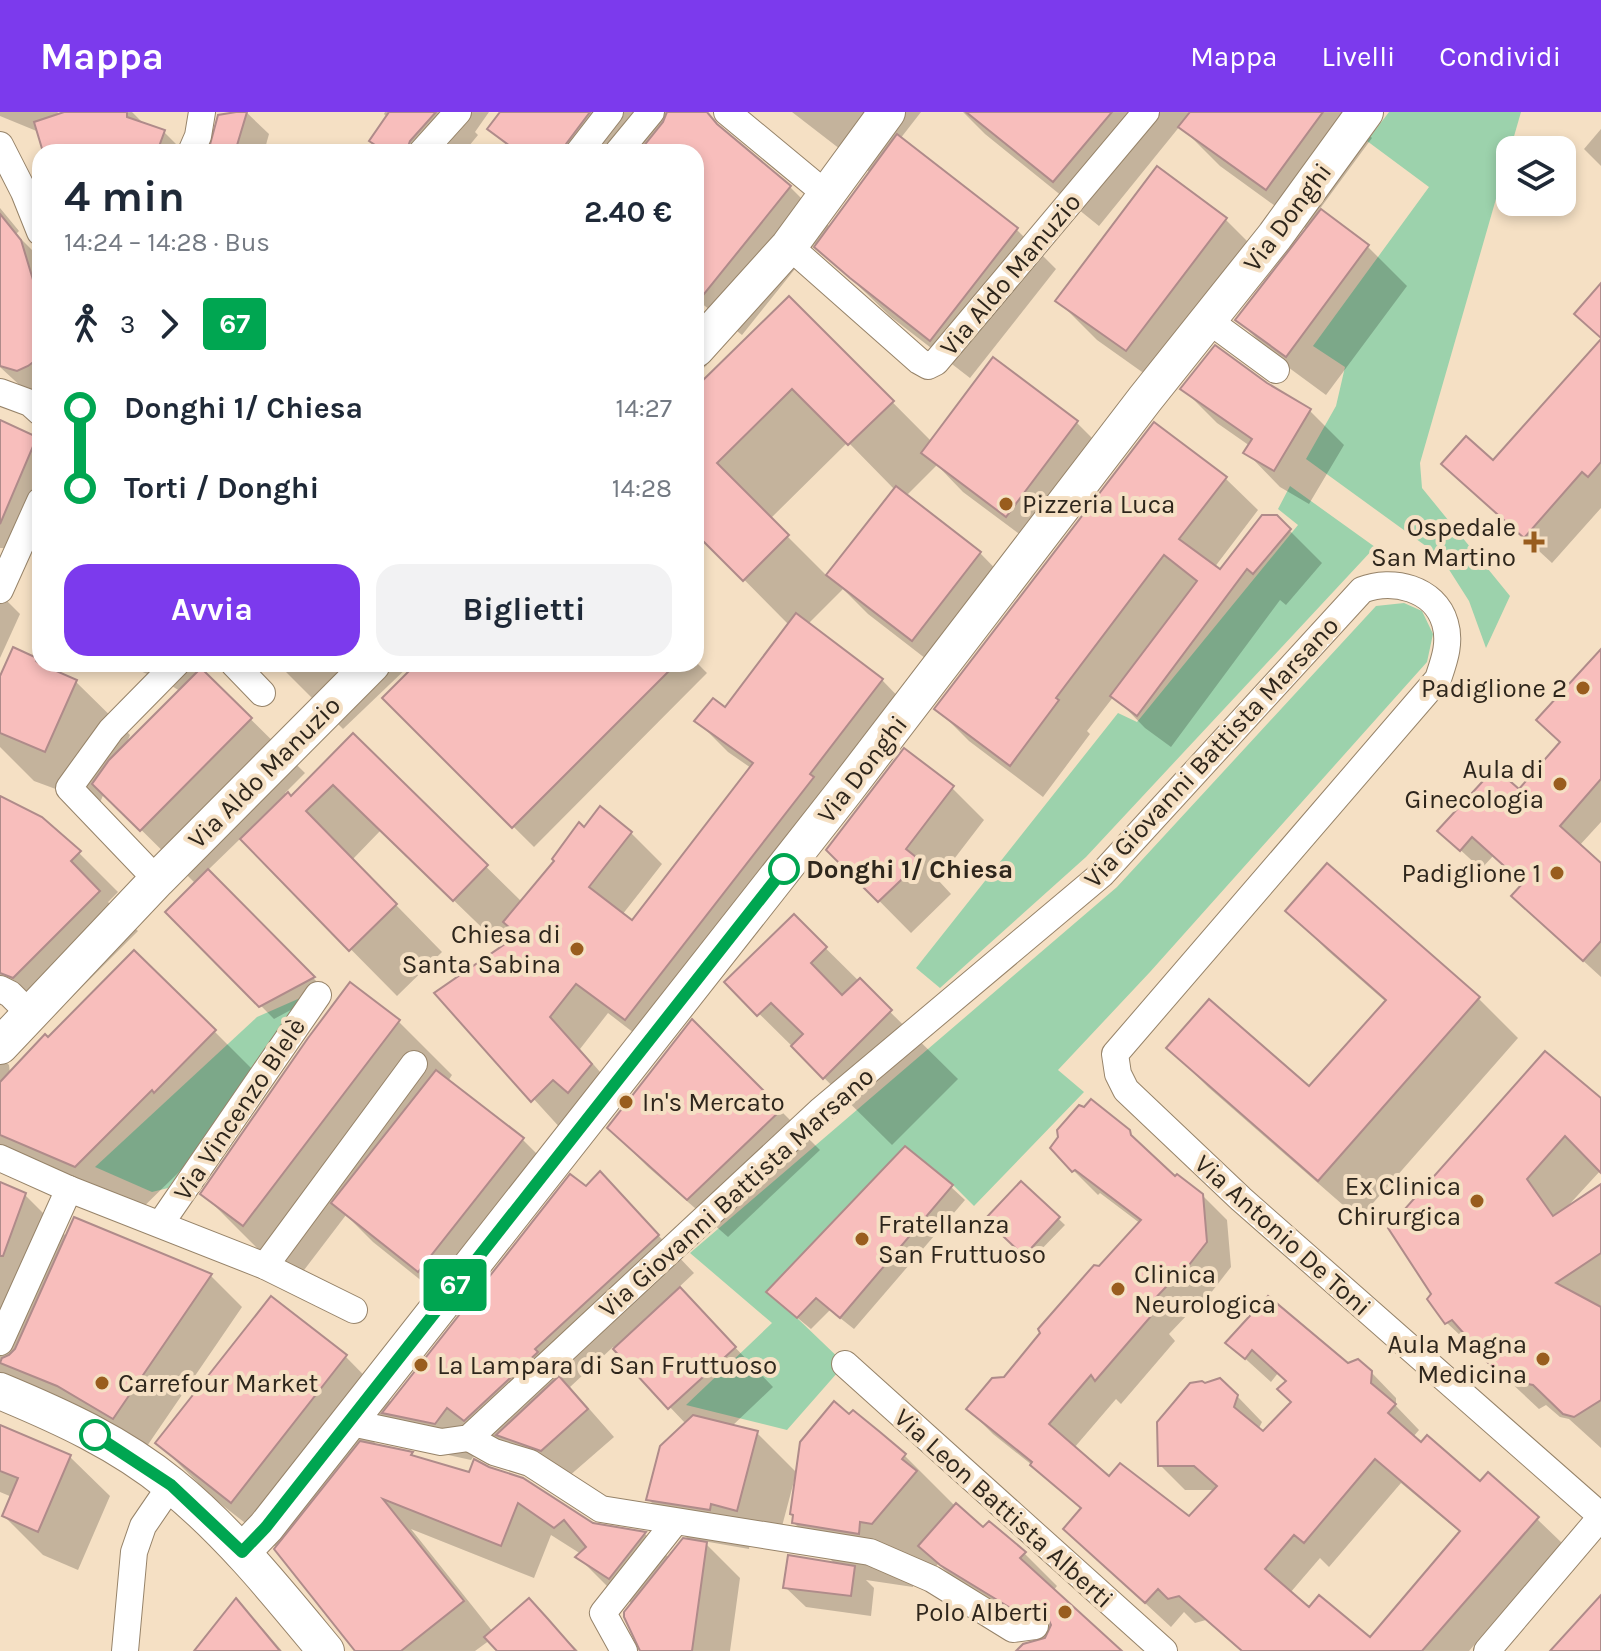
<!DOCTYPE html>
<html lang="it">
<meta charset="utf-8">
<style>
body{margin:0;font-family:Karla,sans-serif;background:#f2f2f3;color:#1f2937;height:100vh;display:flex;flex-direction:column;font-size:30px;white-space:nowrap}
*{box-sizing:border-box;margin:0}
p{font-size:26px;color:#747a83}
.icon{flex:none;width:44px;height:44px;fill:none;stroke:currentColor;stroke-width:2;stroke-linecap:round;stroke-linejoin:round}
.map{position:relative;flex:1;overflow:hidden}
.sheet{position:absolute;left:32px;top:32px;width:672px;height:528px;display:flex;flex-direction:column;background:#fff;border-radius:24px;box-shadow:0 4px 12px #0003}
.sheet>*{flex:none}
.badge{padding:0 16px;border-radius:6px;font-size:28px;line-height:52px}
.controls{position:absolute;left:1496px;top:24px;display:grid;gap:16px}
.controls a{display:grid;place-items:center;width:80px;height:80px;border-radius:16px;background:#fff;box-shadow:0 4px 12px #0003;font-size:40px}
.map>.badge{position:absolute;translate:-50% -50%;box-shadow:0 0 0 4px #fff}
.legs{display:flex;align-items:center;gap:12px;height:88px;padding:0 32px;font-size:26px}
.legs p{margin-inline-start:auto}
.summary{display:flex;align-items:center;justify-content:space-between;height:136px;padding:0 32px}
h1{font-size:44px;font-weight:700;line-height:60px}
.action{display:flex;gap:16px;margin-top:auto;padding:16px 32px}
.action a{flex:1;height:92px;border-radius:24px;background:#7c3aed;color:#fff;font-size:32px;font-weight:700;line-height:92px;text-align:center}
.action a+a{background:#f2f2f3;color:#1f2937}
ul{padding:0 32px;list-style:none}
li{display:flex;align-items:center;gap:28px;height:80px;font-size:30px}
li i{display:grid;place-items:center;width:12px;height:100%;margin:0 10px;background:currentColor}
li i::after{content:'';width:20px;height:20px;margin:-10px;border:6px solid;border-radius:50%;background:#fff}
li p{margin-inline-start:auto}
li:first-child i{background:linear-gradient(#0000 50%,currentColor 0)}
li:last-child i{background:linear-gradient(currentColor 50%,#0000 0)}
header{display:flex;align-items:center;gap:48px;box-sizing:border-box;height:112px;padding:0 40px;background:#7c3aed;color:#fff}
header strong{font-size:38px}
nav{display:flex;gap:44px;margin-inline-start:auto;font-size:28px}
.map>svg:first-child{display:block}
.green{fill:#9cd2ac}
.shadow{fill:#0003;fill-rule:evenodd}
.building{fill:#f8bebc;stroke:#af8b8a;stroke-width:2;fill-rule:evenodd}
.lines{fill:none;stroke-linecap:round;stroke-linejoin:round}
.street-casing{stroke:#968369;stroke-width:28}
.secondary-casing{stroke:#968369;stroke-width:38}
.street{stroke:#fff;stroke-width:26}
.secondary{stroke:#fff;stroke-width:36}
.line-1-casing{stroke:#fff;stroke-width:18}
.line-1{stroke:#00a651;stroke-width:12}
.poi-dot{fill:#995d1e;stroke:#f5e0c4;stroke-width:3}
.stop-1-dot{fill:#fff;stroke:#00a651;stroke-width:4}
.labels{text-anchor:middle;stroke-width:8;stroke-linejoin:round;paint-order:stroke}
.street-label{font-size:26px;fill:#2e261c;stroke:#f5e0c4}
.poi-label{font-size:26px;fill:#2e261c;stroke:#f5e0c4;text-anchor:end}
.stop-label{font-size:26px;font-weight:bold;fill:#2e261c;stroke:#f5e0c4;text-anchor:start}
</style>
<header>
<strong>Mappa</strong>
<nav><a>Mappa</a><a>Livelli</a><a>Condividi</a></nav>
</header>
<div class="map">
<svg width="1601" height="1539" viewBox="0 0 1601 1539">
<rect width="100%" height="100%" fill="#f5e0c4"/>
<g class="green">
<path d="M1389,0H1521L1420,351L1422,376L1510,484L1486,536L1469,489L1441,445L1306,347L1336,294L1345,255L1313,234L1429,75L1367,29Z"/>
<path d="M1290,374L1375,435L1086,745L940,876L916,856L1118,601L1137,610L1298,413L1278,397Z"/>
<path d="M1404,491L1422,499L1433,522L1427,550L1150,860L1058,958L1084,980L974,1094L953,1073L905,1034L797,1206L845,1252L787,1318L686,1293L772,1211L690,1141L1117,775L1376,494Z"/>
<path d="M307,883L168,1076L152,1080L95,1055L257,905Z"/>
</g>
<g class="shadow">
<path d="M0,0H58L56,5L71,0H132L145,13L164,20L184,40H45L39,20L0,4Z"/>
<path d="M246,0L269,22L264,40H211Z"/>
<path d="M385,0H489L475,20L478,23L464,40H383L372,28L388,6L384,2Z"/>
<path d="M502,0H702L790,75L831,116L871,61L792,0H921L900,27L1017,118L1056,157L970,266L891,205L815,132L742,223L696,187V40H513L490,16Z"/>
<path d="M963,0H1346L1372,26L1319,98L1367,134L1407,174L1326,283L1277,247L1238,208L1307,117L1220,54L1180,14L1099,114L985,22Z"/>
<path d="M1601,17V54L1584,37Z"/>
<path d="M0,96L19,119L16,122L40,146V292L0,255Z"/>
<path d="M1226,108L1265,147L1166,277L1097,228L1058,189Z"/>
<path d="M789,186L932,330L994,248L1077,311L1116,350L1046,442L963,380L937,353L906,384L980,441L1019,481L952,567L868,502L843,477L808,512L882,568L912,599L656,938L608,901L580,937L621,984L563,1019L437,881L503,836L381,718L352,748L442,840L397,884L241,726L207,759L326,879L274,907L168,800L196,772L104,681L99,693L34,669L0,635V569L14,538L75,569L130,623L125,635L180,579L162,568L123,552H202L200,557L305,661L285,681L291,687L353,624L522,790L584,718L631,721L662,752L622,803L633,811L751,656L728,640L697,609L725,598L789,513L696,419V278ZM848,330L895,378L828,465L770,407ZM516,820L520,824L502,834Z"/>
<path d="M1601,230V396L1552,451L1444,352L1494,351Z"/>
<path d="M696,242L707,253L696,263Z"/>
<path d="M1265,273L1310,299L1344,333L1309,392L1280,375L1246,340L1250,334L1217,311L1183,277Z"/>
<path d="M0,311L40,330V437L0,436Z"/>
<path d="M1225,366L1258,398L1214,456L1220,460L1276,405L1322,451L1286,493L1280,488L1171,635L1145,616L1114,584L1087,619L1090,622L1043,685L969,629L937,597Z"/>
<path d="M40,468V491L33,484Z"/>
<path d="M0,482L20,502L0,546Z"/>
<path d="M1601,548V710L1579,734L1601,754V865L1534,804L1525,772L1494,743L1481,757L1440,719L1520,680L1562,631Z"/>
<path d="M696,550L707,561L534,735L384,586L419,552H696Z"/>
<path d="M278,552H411L343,617Z"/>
<path d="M952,676L984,708L938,768L951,782L911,821L828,737Z"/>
<path d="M0,686L40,707L79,741L118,780L108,790L138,819L53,904L0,880Z"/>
<path d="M1327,754L1479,887L1518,926L1359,1107L1208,975L1169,936L1310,976L1386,890L1327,838L1288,799Z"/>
<path d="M794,805L958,967L892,1033L727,870Z"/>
<path d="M398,909L452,963L448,969L523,1028L562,1067L458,1198L373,1130L346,1103L298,1166L257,1136L203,1082Z"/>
<path d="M692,910L820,1038L728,1125L648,1055L609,1016Z"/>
<path d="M214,919L268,973L130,1108L0,1038V944L9,953L10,962Z"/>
<path d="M1601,989V1058L1566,1096L1601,1074V1336L1569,1307L1560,1305L1546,1293L1539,1297L1447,1211L1433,1183L1390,1116Z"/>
<path d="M1128,1020L1175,1066L1202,1083L1227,1108L1231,1155L1210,1182H1207L1169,1222L1175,1229L1121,1292L1116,1287L1074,1336L1109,1366L1189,1407L1216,1378H1185L1160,1353L1237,1284L1262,1310L1258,1318L1263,1322L1293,1290L1288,1270L1278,1261L1271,1270L1228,1231L1347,1253L1371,1260L1396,1286V1294L1419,1318L1413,1325L1537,1407L1562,1431L1469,1539H1241L1206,1508L1195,1511L1184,1500L1171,1515L1095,1445L1082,1398L1037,1357L993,1322L968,1297L1005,1267L1141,1112L1100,1081L1098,1083L1074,1059ZM1401,1371L1461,1421L1370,1528L1309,1497L1290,1481L1320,1446L1329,1455Z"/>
<path d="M600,1062L694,1161L678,1176L773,1275L731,1315L757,1321L798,1362L853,1301L905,1344L955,1394L984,1418L1024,1441L1057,1474L1053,1479L1119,1539H1019L1045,1528L975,1485L938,1452L927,1465L914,1464L913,1475L866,1468L874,1476L871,1504L806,1495L785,1475L836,1453L794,1411L796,1370L794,1369L776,1437L750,1430L749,1437L703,1429L740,1466L730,1539H642L633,1492L611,1478L578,1445L581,1442L551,1423L534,1466L411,1417L493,1520L529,1489L578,1539H499L490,1528L475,1539H358L277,1436L212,1385L158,1331L271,1187L346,1245L392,1292ZM613,1235L686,1312L648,1387L690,1429L669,1446L645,1422L592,1413L416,1346L412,1342L372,1334L392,1308L421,1337L471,1348L484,1331L568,1365L614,1325L570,1275Z"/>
<path d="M1021,1071L1065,1113L1031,1148L988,1107Z"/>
<path d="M0,1072L25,1083L67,1125L75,1107L211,1164L242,1195L145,1337L0,1283Z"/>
<path d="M951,1075L965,1088L854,1217L830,1198L811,1217L782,1193Z"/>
<path d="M0,1315L70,1345L110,1384L78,1458L43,1443L4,1404L12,1385L0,1380Z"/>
<path d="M236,1489L264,1518L282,1539H197Z"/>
</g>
<g class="building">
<path d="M64,0H127V5L165,18L157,40H43L34,10Z"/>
<path d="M236,0H247L235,40H208L218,3Z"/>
<path d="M389,0H436L410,29L406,40H386L369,29Z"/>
<path d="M500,0H590L560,40H518L487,17Z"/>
<path d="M667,0H707L717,12L791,74L696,192V40H639L663,10Z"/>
<path d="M966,0H1112L1053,70Z"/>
<path d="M1190,0H1323L1266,78L1178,15Z"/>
<path d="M897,22L1018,116L930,229L850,166L814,135Z"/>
<path d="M1157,54L1227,106L1126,239L1055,189Z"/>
<path d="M1321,97L1369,133L1286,245L1235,208Z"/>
<path d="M0,102L21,128L40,191V245L28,254L17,259L0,254Z"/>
<path d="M1601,171V226L1574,202Z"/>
<path d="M789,184L894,289L848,333L792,277L717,351L789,423L743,469L696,422V275Z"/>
<path d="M1601,227V350L1588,365L1582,360L1524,426L1441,352L1466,324L1493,348Z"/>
<path d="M1215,233L1267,271L1311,297L1274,359L1243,341L1252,327L1180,277Z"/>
<path d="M993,245L1078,309L1006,405L921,341Z"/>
<path d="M0,308L37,325L0,412Z"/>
<path d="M1154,310L1227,365L1179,427L1220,457L1262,403H1277L1291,417L1253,462L1247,457L1137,604L1110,584L1197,469L1164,443L1056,586L1059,588L1010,654L934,597Z"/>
<path d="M896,374L981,440L912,529L826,463Z"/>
<path d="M796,501L883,567L810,662L814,665L625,908L576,872L550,905L592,952L568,981L553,968L531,990L434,881L518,823L503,810L554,749L552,747L579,710L584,715L600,694L632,720L589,775L632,808L753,651L694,609L713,586L725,595Z"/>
<path d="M13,535L37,546L36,549L40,552L77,568L45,640L0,621V564Z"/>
<path d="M1601,537V667L1560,714L1601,751V829L1583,849L1511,784L1523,771L1472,725L1460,739L1437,719L1495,656L1519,677L1560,630L1536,608Z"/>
<path d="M416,552H676L512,716L382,586Z"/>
<path d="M201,556L252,606L140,719L92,672L109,648Z"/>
<path d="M353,621L488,753L453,789L333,673L306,699L397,792L349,839L240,727L288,680L291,684Z"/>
<path d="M904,636L954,674L906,737L921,749L878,790L826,738Z"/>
<path d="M0,684L42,705L81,739L71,749L100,779L13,866L0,861Z"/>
<path d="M1327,751L1480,885L1318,1069L1166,936L1209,887L1309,974L1386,888L1285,799Z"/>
<path d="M208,757L315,865L259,895L165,800Z"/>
<path d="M794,802L827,835L811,851L842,883L860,866L892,898L823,967L791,934L803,922L771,891L757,904L724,870Z"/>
<path d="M134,838L216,918L154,981L152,978L75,1055L0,1023V970L45,922L48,925Z"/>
<path d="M350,870L400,908L243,1114L200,1082L308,926Z"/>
<path d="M692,907L782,997L687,1088L607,1016Z"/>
<path d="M1545,939L1601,986V1061L1565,1024L1527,1067L1553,1104L1601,1072V1141L1556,1171L1601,1195V1288L1574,1305L1563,1302L1533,1273L1523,1271L1510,1259L1503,1264L1470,1235L1467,1225L1452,1208L1445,1212L1427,1187L1431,1182L1388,1116Z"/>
<path d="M436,958L524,1026L418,1160L331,1091Z"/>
<path d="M1091,987L1130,1018L1131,1023L1175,1064L1177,1062L1203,1082L1207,1130L1185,1158H1182L1146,1196L1152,1203L1095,1269L1091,1263L1049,1312L1109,1364L1120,1351L1189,1404L1217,1374L1194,1354H1158L1157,1310L1190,1271L1202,1269L1205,1271L1220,1266L1238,1283L1234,1295L1263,1319L1291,1290L1277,1277L1286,1269L1252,1238L1245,1247L1225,1231L1268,1184L1348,1251L1358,1247L1372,1259L1371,1271L1396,1292L1388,1301L1421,1330L1427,1323L1480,1369L1488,1360L1539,1405L1422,1539H1242L1179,1484L1168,1487L1158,1477L1145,1491L1063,1417L1081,1396L1030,1353L1032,1350L966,1297L992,1266L1004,1265L1040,1221L1038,1217L1094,1153L1099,1154L1141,1108L1075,1058L1072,1060L1050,1036L1058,1025L1057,1018L1079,993L1084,995ZM1375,1347L1460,1419L1370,1525L1319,1483L1309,1495L1265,1457L1294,1423L1304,1431Z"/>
<path d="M905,1034L953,1073L840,1206L816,1186L797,1206L766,1180Z"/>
<path d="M600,1059L659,1123L535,1237L538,1240L464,1309L447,1296L435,1312L382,1301L570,1062L586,1074Z"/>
<path d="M1021,1069L1060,1105L1024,1144L985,1107Z"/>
<path d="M0,1070L26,1081L3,1144H0Z"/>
<path d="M74,1105L212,1162L113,1307L57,1274L0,1251L2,1246L9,1243L15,1237Z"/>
<path d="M680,1175L736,1235L668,1297L613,1237Z"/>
<path d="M271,1184L347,1243L231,1391L155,1331Z"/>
<path d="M559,1264L588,1297L541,1339L496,1323Z"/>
<path d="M834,1289L849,1302L853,1298L880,1320L906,1342L902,1347L917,1359L872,1412L860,1410L859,1422L792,1411L793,1403L790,1402L800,1330Z"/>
<path d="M693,1303L758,1319L737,1399L711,1392L710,1398L646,1388L660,1334Z"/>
<path d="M0,1313L71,1343L38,1420L2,1404L18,1366L0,1359Z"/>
<path d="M360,1329L413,1340L411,1343L469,1360L474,1347L489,1355L523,1366L593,1411L646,1420L609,1467L575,1445L586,1435L564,1408L554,1416L518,1391L501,1434L383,1387L464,1489L401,1539H355L274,1437Z"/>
<path d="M956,1391L983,1415L989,1409L1026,1440L1020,1446L1122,1539H1016L1023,1532L1045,1526L1051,1513L1047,1504L1034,1498L1017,1500L940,1453L918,1434Z"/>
<path d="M683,1426L707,1430L692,1539H640L624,1505V1500Z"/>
<path d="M788,1443L855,1454L851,1484L783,1476Z"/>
<path d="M1601,1483V1539H1550Z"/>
<path d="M236,1486L280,1539H194Z"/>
<path d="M529,1486L548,1507L576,1539H497L484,1525Z"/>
</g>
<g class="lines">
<g class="street-casing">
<g id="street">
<path d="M727,0L826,82"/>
<path d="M0,33L24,80L40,120"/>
<path d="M191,40L198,24L202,0"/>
<path d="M422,40L458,0"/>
<path d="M579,40L610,0"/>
<path d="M618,40L651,0"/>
<path d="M789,134L919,249L928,254L936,250L1146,0"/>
<path d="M1208,208L1276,258"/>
<path d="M0,280L30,291L40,300"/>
<path d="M0,478L40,389"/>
<path d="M234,552L262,581"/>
<path d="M157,768L69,676L111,618L176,552"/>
<path d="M0,877L10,882L31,903"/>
<path d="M0,1046L69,1077L265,1154L354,1198"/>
<path d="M161,1111L318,883"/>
<path d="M265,1154L414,952"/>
<path d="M0,1230L69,1077"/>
<path d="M845,1252L1164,1539"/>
<path d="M347,1310L441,1330L469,1326L820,999L1102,762L1362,478C1392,466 1435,476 1445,511C1451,531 1444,549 1438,567L1115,942L1118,962L1126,978L1241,1087L1601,1404"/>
<path d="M469,1326L494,1340L530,1351L601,1397L870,1440L932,1467L1013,1517L1035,1514"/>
<path d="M125,1539L134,1440L143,1414L171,1373"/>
<path d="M624,1539L603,1501L675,1410"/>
<path d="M1487,1539L1601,1405"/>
</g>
</g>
<g class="secondary-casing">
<g id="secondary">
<path d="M696,237L789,134L887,0"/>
<path d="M0,934L157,768L372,552"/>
<path d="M0,1279C60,1304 120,1331 171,1373C230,1421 278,1481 326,1539"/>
<path d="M242,1440L266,1415L844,680L1145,287L1275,124L1365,0"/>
</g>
</g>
<use href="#street" class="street"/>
<use href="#secondary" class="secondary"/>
</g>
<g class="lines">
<g class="line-1-casing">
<path id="line-1" d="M95,1323L171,1373L242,1440L266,1415L784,757"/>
</g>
<use href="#line-1" class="line-1"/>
</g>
<g class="poi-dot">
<circle cx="1006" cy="392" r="8"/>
<path d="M1530 418h8v8h8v8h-8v8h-8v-8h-8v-8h8z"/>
<circle cx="1583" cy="576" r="8"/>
<circle cx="1560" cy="672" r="8"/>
<circle cx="1557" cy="761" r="8"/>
<circle cx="577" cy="837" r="8"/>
<circle cx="626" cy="990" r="8"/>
<circle cx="1477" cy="1089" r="8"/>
<circle cx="862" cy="1127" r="8"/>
<circle cx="1118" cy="1177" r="8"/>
<circle cx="1543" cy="1247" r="8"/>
<circle cx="421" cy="1253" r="8"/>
<circle cx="102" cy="1271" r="8"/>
<circle cx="1065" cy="1500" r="8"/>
</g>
<g class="stop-1-dot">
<circle cx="784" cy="757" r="14"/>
<circle cx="95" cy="1323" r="14"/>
</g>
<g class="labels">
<g class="street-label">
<text transform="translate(1287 105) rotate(-53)" y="9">Via Donghi</text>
<text transform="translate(1010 162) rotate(-50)" y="9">Via Aldo Manuzio</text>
<text transform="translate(1211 640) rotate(-47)" y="9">Via Giovanni Battista Marsano</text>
<text transform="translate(862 657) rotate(-52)" y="9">Via Donghi</text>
<text transform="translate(264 660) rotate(-45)" y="9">Via Aldo Manuzio</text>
<text transform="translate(239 997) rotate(-56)" y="9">Via Vincenzo Blelè</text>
<text transform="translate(736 1080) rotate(-42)" y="9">Via Giovanni Battista Marsano</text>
<text transform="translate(1283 1123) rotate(42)" y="9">Via Antonio De Toni</text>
<text transform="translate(1004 1396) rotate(42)" y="9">Via Leon Battista Alberti</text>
</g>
<g class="poi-label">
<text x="1022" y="401" text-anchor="start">Pizzeria Luca</text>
<text x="1516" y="424">Ospedale<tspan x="1516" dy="30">San Martino</tspan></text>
<text x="1567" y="585">Padiglione 2</text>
<text x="1544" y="666">Aula di<tspan x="1544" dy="30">Ginecologia</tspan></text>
<text x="1541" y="770">Padiglione 1</text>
<text x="561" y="831">Chiesa di<tspan x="561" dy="30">Santa Sabina</tspan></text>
<text x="642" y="999" text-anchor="start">In's Mercato</text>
<text x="1461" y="1083">Ex Clinica<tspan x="1461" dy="30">Chirurgica</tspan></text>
<text x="878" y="1121" text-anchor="start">Fratellanza<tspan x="878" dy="30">San Fruttuoso</tspan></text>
<text x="1134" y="1171" text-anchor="start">Clinica<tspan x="1134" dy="30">Neurologica</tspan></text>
<text x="1527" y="1241">Aula Magna<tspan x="1527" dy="30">Medicina</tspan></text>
<text x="437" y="1262" text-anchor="start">La Lampara di San Fruttuoso</text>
<text x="118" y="1280" text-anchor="start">Carrefour Market</text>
<text x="1049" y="1509">Polo Alberti</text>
</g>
<g class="stop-label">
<text x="806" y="766">Donghi 1/ Chiesa</text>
</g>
</g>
</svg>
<div class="controls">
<a><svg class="icon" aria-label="layers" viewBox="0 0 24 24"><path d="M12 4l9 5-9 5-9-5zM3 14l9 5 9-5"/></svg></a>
</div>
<b class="badge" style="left:455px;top:1173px;background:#00a651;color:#fff">67</b>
<section class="sheet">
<div class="summary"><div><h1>4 min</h1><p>14:24 – 14:28 · Bus</p></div><b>2.40 €</b></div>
<div class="legs"><svg class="icon" aria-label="walk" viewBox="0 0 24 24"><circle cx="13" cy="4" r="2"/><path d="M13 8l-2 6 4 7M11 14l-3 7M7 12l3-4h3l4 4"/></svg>3<svg class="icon" aria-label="forward" viewBox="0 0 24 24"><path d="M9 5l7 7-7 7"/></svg><b class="badge" style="background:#00a651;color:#fff">67</b></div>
<ul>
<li><i style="color:#00a651"></i><b>Donghi 1/ Chiesa</b><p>14:27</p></li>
<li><i style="color:#00a651"></i><b>Torti / Donghi</b><p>14:28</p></li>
</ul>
<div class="action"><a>Avvia</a><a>Biglietti</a></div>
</section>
</div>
